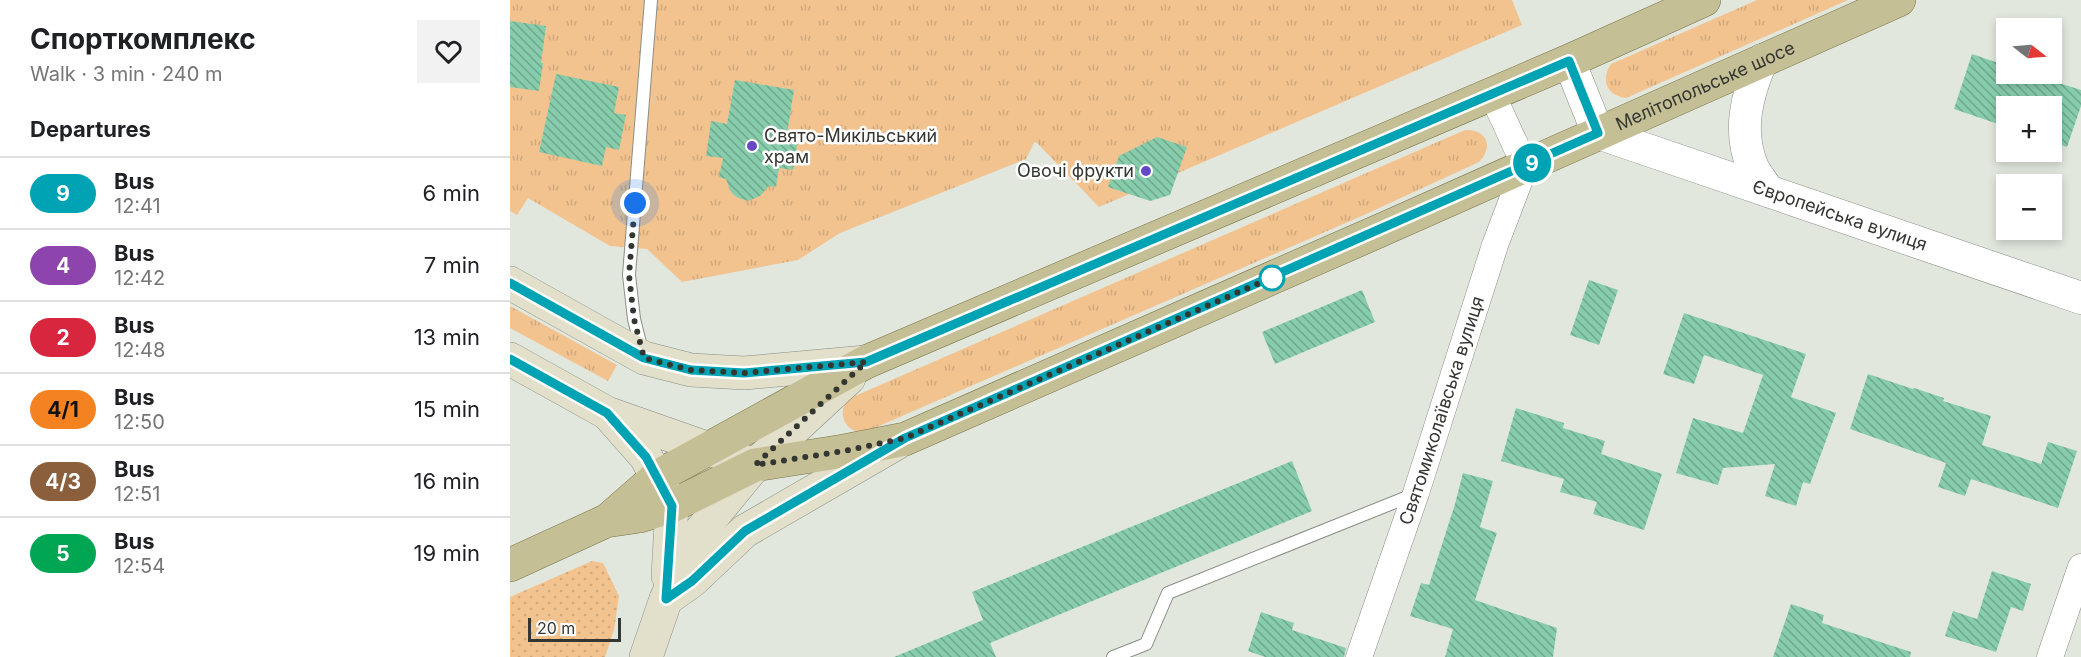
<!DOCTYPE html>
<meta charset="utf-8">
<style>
body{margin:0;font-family:Inter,sans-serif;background:#f2f2f2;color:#202124;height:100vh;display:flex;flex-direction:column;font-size:22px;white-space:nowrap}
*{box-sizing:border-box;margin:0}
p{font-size:20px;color:#757577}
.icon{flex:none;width:33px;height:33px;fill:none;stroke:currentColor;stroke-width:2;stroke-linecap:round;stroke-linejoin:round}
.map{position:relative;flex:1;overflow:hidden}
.details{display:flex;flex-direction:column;background:#fff;width:510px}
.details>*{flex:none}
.badge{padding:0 12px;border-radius:20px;font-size:21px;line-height:39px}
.needle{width:39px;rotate:107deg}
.buttons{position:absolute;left:1486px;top:18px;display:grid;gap:12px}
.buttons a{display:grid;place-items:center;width:66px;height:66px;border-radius:0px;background:#fff;box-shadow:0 3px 9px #0003;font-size:30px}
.scale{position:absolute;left:18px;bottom:15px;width:93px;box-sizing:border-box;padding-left:6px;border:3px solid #343632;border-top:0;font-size:16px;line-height:21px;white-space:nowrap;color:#343632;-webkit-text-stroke:4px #fff;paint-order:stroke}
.you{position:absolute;width:30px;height:30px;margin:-15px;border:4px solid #fff;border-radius:50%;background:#1a73e8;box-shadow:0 0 0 9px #1a73e833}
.map>.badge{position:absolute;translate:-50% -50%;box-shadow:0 0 0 3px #fff}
h2{padding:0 30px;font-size:22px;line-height:54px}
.round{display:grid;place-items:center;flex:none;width:63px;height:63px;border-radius:0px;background:#f2f2f2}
.summary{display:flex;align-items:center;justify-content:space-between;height:102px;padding:0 30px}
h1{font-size:28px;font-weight:700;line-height:45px}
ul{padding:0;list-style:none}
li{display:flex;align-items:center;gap:18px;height:72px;padding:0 30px;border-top:2px solid #e0e0e0}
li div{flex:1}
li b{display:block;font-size:22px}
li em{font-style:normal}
li .badge{min-width:66px;font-weight:700;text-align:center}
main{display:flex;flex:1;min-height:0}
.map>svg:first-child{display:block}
.grass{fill:url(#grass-tufts)}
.park{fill:url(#park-dots)}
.building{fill:url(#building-back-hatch)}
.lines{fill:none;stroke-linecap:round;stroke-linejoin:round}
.service-casing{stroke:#898e86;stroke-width:14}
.minor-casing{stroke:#898e86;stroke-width:27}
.tertiary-casing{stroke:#898e86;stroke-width:33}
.secondary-casing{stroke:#898e86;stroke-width:34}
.primary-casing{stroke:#797346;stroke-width:34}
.service{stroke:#fff;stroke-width:12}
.minor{stroke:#fff;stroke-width:26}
.tertiary{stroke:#fff;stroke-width:32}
.secondary{stroke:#e2dfca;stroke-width:33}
.primary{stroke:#c5bf96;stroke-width:33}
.line-casing{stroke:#fff;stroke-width:14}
.line{stroke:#00a3b4;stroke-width:9}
.walk{stroke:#343632;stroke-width:6;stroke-dasharray:0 10.8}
.poi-dot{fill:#634ac3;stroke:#fff;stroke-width:2}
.stop-dot{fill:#fff;stroke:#00a3b4;stroke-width:3}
.labels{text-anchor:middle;stroke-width:5;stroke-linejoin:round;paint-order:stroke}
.street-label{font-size:18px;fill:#343632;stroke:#fff}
.poi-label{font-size:18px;fill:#343632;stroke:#fff;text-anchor:start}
</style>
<main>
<section class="details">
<div class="summary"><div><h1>Спорткомплекс</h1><p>Walk · 3 min · 240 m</p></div><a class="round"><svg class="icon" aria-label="heart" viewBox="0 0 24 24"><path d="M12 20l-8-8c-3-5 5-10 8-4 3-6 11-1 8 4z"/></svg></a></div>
<h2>Departures</h2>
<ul>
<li><span class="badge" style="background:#00a3b4;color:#fff">9</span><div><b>Bus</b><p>12:41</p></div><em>6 min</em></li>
<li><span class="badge" style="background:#8e44ad;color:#fff">4</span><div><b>Bus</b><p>12:42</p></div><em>7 min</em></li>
<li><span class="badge" style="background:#d7263d;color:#fff">2</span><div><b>Bus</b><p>12:48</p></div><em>13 min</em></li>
<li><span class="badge" style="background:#f58220;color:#111">4/1</span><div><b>Bus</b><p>12:50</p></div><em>15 min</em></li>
<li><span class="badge" style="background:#8b5e3c;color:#fff">4/3</span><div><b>Bus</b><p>12:51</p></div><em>16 min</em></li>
<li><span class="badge" style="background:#00a651;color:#fff">5</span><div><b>Bus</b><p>12:54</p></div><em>19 min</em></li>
</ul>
</section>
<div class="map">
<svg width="1571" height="657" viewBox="0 0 1571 657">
<defs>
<pattern id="grass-tufts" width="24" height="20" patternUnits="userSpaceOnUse" patternTransform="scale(1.5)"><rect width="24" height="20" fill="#f2c38f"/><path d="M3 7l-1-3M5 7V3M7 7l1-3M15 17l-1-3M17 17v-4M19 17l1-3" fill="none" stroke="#d0a87c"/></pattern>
<pattern id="park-dots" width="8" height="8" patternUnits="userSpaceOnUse" patternTransform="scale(1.5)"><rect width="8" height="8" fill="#f2c38f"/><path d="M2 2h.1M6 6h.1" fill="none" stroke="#d0a87c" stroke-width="1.8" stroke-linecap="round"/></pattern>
<pattern id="building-back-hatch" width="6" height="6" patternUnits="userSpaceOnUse" patternTransform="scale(1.5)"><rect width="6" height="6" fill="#87cdac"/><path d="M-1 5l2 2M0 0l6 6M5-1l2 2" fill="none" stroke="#6fa78d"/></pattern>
</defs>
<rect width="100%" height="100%" fill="#e2e7de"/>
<g class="grass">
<path d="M0,0H1002L1012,25L589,207L525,141L516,159L330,233L288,260L172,282L137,249L100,246L18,198L7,215L0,211Z"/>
<path d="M1247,0H1338L1116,98C1097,96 1090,80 1101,64Z"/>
<path d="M955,130C977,129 984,147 969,162L854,215L353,433C334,431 327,414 338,399Z"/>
<path d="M0,306L107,365L98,381L0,328Z"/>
</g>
<path class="park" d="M82,561L93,563L109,596L104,630L95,657H0V597Z"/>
<g class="building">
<path d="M0,21L36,26L31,63H33L29,91L0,87Z"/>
<path d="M1462,54L1497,66V74H1521L1571,90V106L1557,147L1542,142V106H1497V127L1444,109Z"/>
<path d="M46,74L109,87L104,113L116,115L109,150L96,147L92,166L29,152Z"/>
<path d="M225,80L284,90L277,134L289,136L283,170L269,168L266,187L259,186L250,196L238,201L226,197L221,192L216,179L209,177L213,158L196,156L201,121L217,124Z"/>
<path d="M647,137L677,147L660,195L640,201L598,187L609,156Z"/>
<path d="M1079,280L1108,290L1089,345L1060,335Z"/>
<path d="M852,290L865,322L765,364L752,332Z"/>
<path d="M1174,313L1296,354L1281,397L1326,413L1300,484L1293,482L1286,506L1255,496L1265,464L1213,468L1208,485L1166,473L1183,418L1233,433L1253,375L1194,355L1184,384L1153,374Z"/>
<path d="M1358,374L1403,389L1404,388L1434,398L1433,401L1481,416L1472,445L1531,464L1538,442L1567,451L1548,508L1461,479L1455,496L1428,487L1436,463L1340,429Z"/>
<path d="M1006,408L1054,423L1053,428L1095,441L1091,454L1152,474L1134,530L1083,514L1087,502L1050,492L1054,479L991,461Z"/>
<path d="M782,461L802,511L480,643L486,657H384L473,620L462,592Z"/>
<path d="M953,473L983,481L970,527L987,533L965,600L1047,628L1043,657H935L943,629L900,616L911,583L919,585L945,504Z"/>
<path d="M1482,571L1521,584L1513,611L1501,607L1486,652L1435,636L1443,611L1467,619Z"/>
<path d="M1281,604L1314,615L1312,623L1401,652L1400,657H1263Z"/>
<path d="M751,612L784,623L782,630L836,648L834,657H755L738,651Z"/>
</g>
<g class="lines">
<g class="service-casing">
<g id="service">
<path d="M132,351L124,319L119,275L141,0"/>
<path d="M603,657L636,644L658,593L905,494"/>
</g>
</g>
<g class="minor-casing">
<g id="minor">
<path id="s1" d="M849,657L906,493L985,245L1015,166L982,94"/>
<path d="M1540,657L1571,567"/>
</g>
</g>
<g class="tertiary-casing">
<g id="tertiary">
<path d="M1252,60C1237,94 1227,131 1243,168C1247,176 1254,184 1258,191"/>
<path id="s2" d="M1059,61L1088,133L1571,298"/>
</g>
</g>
<g class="secondary-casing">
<g id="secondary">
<path d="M0,283L134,358L181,370L234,373L356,362"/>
<path d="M0,359L97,413L245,465"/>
<path d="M99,415L136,457L162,506L158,576"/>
<path d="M158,598L182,581L235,531L387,443"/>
<path d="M136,657L156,599L180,544L245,465L339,378"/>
</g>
</g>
<g class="primary-casing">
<g id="primary">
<path d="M98,520L147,477L356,362L1059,61L1194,0"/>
<path id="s3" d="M0,565L96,521L130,516L162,506L245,465L334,451L395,439L878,227L1389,0"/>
</g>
</g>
<use href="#service" class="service"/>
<use href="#minor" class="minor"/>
<use href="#tertiary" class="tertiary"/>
<use href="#secondary" class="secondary"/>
<use href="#primary" class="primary"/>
</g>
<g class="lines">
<g class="line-casing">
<path id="line" d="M0,283L134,358L181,370L234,373L356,362L1059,61L1088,133L395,438L235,531L182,581L156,599L162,506L136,457L97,413L0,359"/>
</g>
<use href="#line" class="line"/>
<path class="walk" d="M125,203L119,275L124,319L134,358L181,370L234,373L356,362L245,465L334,451L395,438L770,274L762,278"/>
</g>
<g class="poi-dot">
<circle cx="242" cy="146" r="6"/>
<circle cx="636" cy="171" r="6"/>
</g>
<circle class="stop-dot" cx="762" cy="278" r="12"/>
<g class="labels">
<g class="street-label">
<text dy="6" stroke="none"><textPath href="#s3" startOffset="1293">Мелітопольське шосе</textPath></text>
<text dy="6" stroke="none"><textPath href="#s2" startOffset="333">Європейська вулиця</textPath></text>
<text dy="6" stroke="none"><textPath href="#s1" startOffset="260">Святомиколаївська вулиця</textPath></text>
</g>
<g class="poi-label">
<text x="254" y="142">Свято-Микільський<tspan x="254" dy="21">храм</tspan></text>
<text x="624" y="177" text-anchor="end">Овочі фрукти</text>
</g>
</g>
</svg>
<div class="buttons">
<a><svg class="needle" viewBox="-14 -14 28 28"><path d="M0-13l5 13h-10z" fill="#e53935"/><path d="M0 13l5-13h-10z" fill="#757577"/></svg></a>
<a>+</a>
<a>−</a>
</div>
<div class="scale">20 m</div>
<div class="you" style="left:125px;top:203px"></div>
<b class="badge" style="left:1022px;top:163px;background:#00a3b4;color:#fff">9</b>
</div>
</main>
